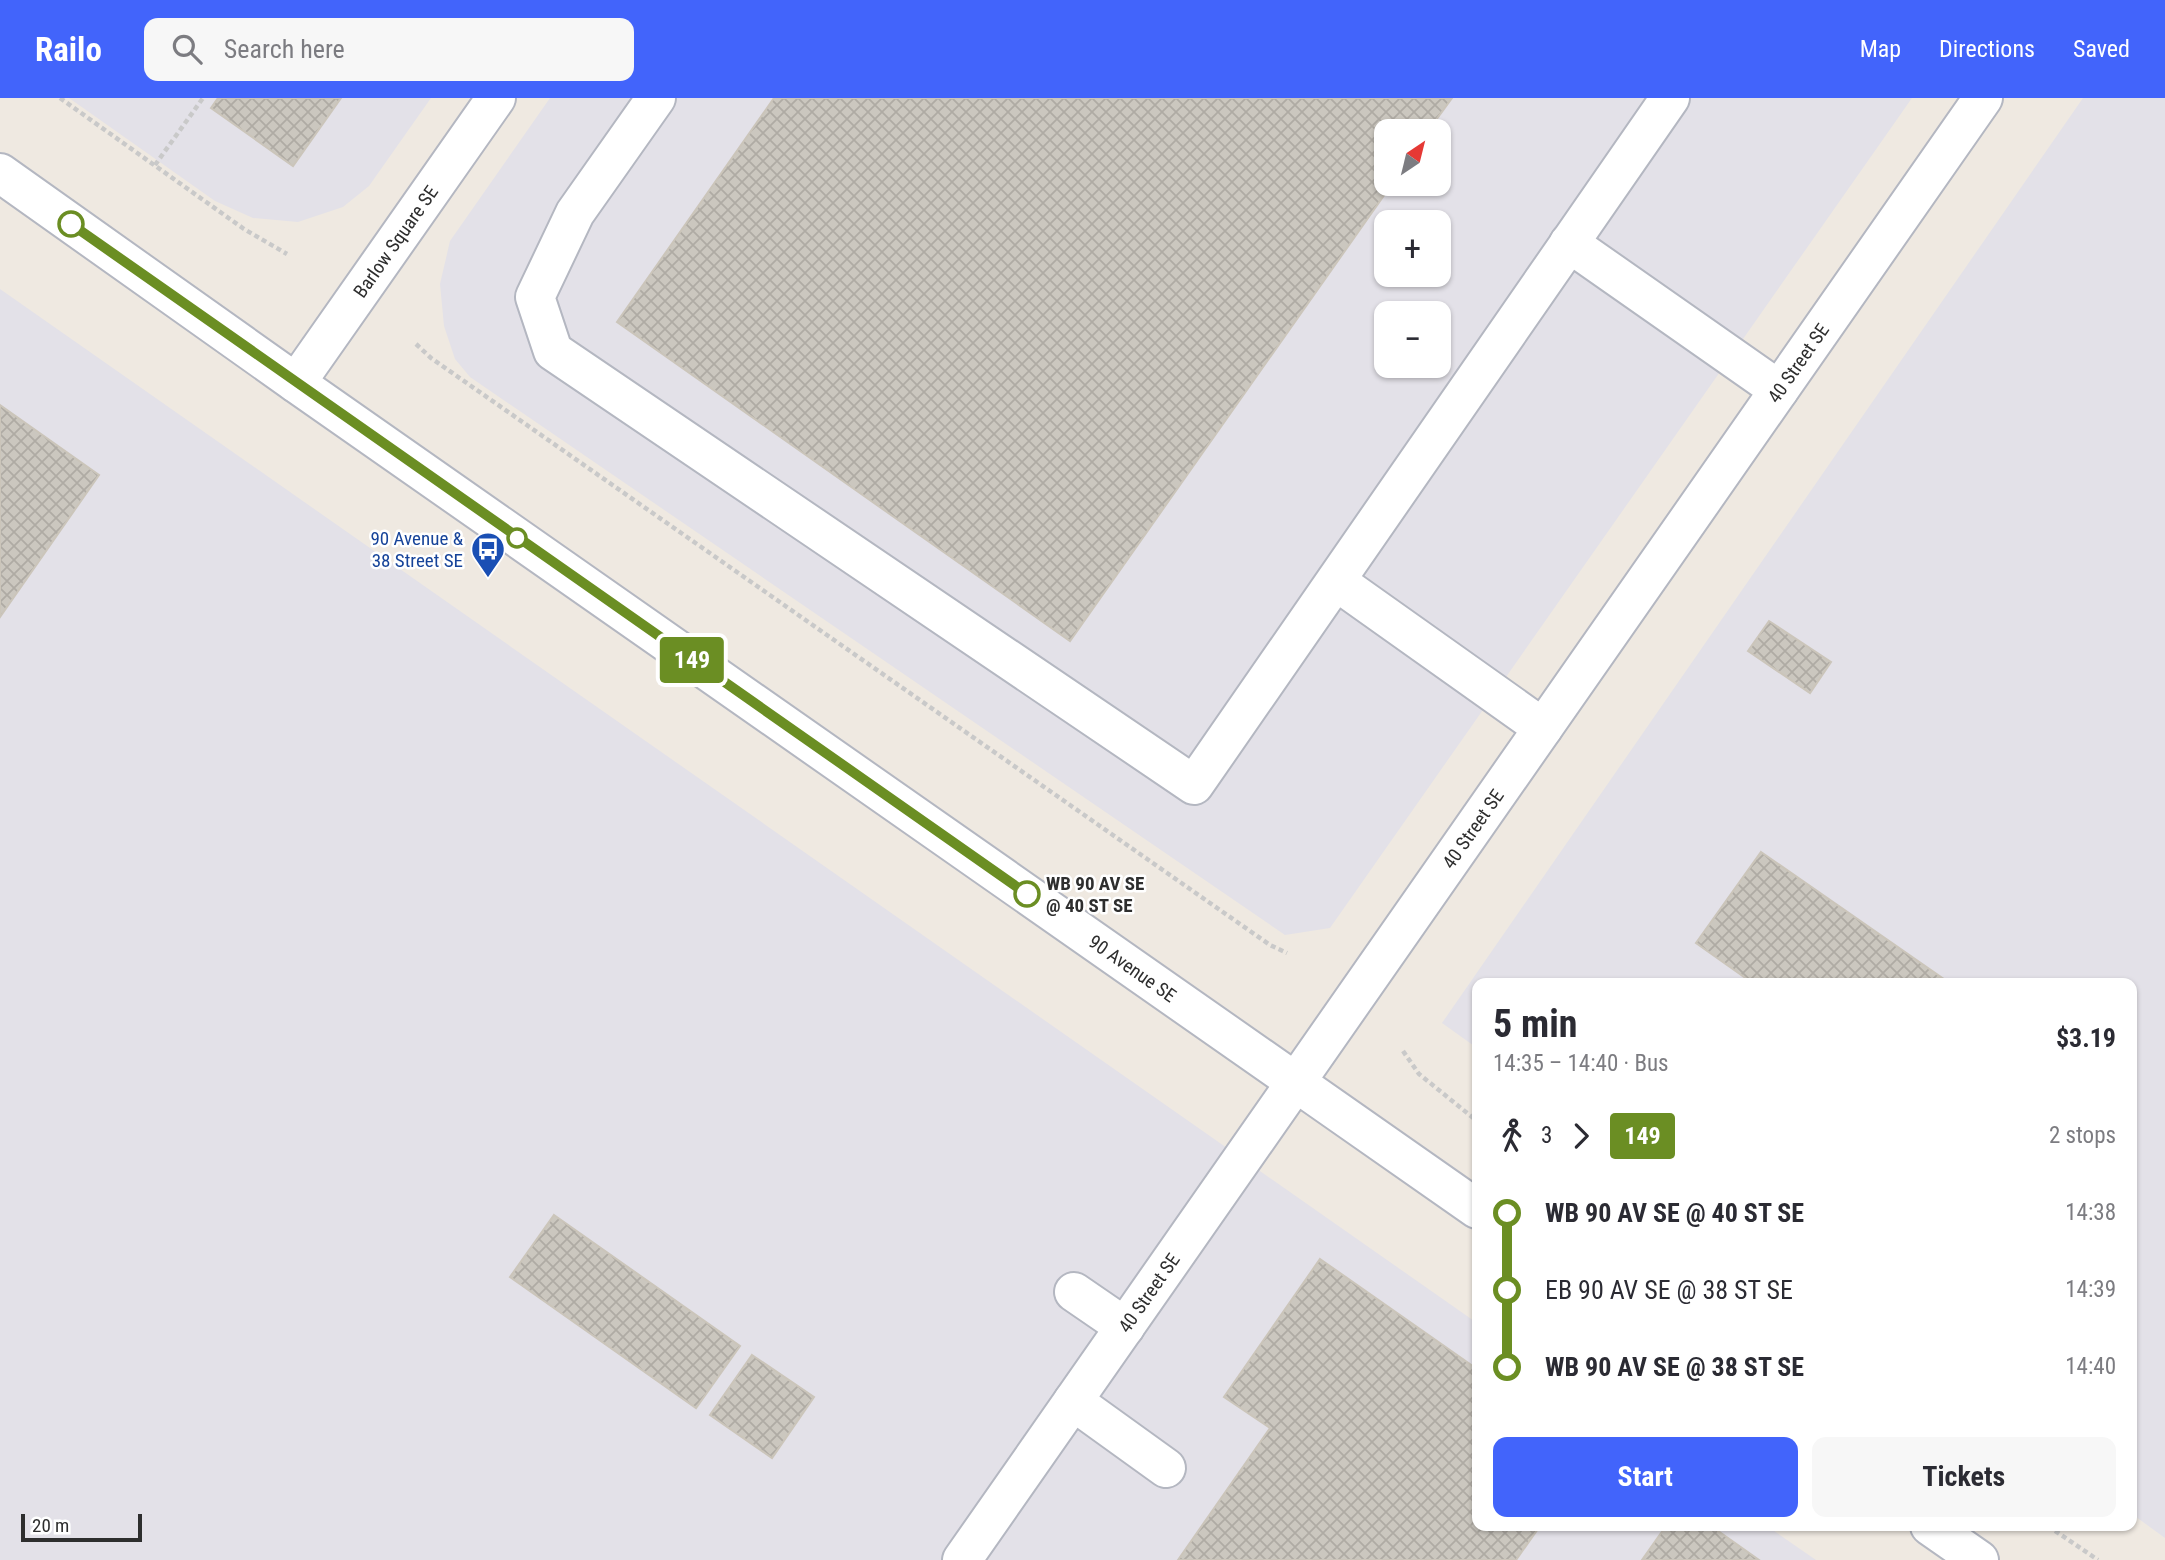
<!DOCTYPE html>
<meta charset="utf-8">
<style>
body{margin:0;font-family:"Roboto Condensed",sans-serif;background:#f7f7f7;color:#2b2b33;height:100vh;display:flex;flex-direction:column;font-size:26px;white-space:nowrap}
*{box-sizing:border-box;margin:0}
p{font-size:23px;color:#7c7c81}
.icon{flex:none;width:38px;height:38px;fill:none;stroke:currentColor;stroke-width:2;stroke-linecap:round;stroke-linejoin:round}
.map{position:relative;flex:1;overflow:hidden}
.sheet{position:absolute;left:1472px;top:880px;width:665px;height:553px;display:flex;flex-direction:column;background:#fff;border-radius:14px;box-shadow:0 2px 5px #0004}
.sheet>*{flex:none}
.badge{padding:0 14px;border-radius:5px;font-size:24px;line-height:46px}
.needle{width:46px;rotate:35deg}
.buttons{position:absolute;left:1374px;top:21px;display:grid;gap:14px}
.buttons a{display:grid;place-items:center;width:77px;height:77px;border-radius:14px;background:#fff;box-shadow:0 2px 5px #0004;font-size:35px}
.scale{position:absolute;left:21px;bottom:18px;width:121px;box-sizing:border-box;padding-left:7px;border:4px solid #2e2e2e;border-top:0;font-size:19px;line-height:24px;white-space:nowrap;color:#2e2e2e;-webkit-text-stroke:5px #fff;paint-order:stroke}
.map>.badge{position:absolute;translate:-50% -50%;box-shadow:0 0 0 4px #fff}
.legs{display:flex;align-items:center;gap:10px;height:77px;padding:0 21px;font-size:23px}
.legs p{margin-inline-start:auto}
.summary{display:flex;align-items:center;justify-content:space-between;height:119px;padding:0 21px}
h1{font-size:38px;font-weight:700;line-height:52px}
.primary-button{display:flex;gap:14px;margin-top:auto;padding:14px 21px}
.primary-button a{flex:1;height:80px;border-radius:14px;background:#4264fb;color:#fff;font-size:28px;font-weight:700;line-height:80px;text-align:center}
.primary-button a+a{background:#f7f7f7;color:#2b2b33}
ul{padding:0 21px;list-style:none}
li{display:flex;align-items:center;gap:24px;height:77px;font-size:26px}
li i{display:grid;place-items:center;width:10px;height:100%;margin:0 9px;background:currentColor}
li i::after{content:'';width:18px;height:18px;margin:-9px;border:5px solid;border-radius:50%;background:#fff}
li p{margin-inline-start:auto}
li:first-child i{background:linear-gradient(#0000 50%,currentColor 0)}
li:last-child i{background:linear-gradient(currentColor 50%,#0000 0)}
header{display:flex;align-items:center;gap:42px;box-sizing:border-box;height:98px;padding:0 35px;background:#4264fb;color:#fff}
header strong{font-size:33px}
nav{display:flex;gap:38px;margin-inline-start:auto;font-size:24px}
.search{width:490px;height:63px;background:#f7f7f7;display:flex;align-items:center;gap:18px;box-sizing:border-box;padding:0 24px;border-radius:14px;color:#7c7c81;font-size:26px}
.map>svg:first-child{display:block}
.industrial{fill:#e3e1e8;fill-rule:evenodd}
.building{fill:url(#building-cross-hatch);stroke:#cbc5ba;stroke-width:2}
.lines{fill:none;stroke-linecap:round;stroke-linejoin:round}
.minor-casing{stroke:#b4b7c1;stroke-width:42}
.path{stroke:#c9c9c9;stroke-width:4.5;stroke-dasharray:5 3.5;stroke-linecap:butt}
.minor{stroke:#fff;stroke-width:38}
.line-1-casing{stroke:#fff;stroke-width:16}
.line-1{stroke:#6b8e23;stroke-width:10}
.stop-1-dot{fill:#fff;stroke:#6b8e23;stroke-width:3.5}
.labels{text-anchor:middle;stroke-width:5;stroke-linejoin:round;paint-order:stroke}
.street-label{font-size:19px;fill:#2e2e2e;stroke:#fff}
.transit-label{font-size:19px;fill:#164399;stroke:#fff;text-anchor:end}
.stop-label{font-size:19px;font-weight:bold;fill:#2e2e2e;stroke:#fff;text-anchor:start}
</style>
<header>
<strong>Railo</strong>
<div class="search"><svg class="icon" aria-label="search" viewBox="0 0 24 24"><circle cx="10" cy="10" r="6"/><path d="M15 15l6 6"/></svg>Search here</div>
<nav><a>Map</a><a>Directions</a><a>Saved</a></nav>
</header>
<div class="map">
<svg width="2165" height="1462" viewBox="0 0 2165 1462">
<defs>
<pattern id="building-cross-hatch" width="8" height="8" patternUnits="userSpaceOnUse" patternTransform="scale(1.75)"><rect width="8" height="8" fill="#cbc7bf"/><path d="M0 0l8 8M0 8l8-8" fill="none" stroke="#afaba4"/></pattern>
</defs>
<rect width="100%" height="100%" fill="#efe9e1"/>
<g class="industrial">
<path d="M69,0H431L369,88L343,109L298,124L253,120L215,103Z"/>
<path d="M550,0H1912L1330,830L1285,837L470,279L455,261L444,228L440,186L450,143ZM1386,33H1438V86H1386ZM1386,124H1438V177H1386ZM1386,215H1438V268H1386Z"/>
<path d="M2083,0H2165V1440L2132,1416V886H1477V950L1442,925Z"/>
<path d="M0,191L1477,1225V1428H1767L1816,1462H0Z"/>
</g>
<g class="building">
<path d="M218,0H341L293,68L211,10Z"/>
<path d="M774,0H1452L1428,33H1386V86H1392L1070,543L617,224Z"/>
<path d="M0,307L99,377L0,519Z"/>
<path d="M1769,523L1831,564L1810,595L1748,553Z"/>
<path d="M1761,754L1951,886H1754L1696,845Z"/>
<path d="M554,1117L740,1248L696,1310L510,1179Z"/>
<path d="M1320,1161L1477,1271V1428H1540L1516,1462H1178L1270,1330L1224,1299Z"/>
<path d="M752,1257L814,1299L772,1360L710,1317Z"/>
<path d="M1666,1428H1711L1759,1462H1642Z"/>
</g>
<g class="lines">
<g class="minor-casing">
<g id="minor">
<path d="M656,0L575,115L535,199L553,253L1194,687L1670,0"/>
<path id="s1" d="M0,75L296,285L1477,1111"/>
<path d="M1569,145L1779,292"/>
<path id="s2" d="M296,285L496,0"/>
<path d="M1336,483L1543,630"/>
<path d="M1074,1194L1125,1229"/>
<path d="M1073,1303L1166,1370"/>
<path d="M1930,1428L1979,1462"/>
<path id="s3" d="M962,1462L1983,0"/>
</g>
</g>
<g class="path">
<path d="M60,0L244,131L287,156"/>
<path d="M155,67L203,0"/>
<path d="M416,246L431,260L1270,847L1287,855"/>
<path d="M1403,953L1419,976L1477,1023"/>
<path d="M2048,1428L2098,1462"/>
</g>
<use href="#minor" class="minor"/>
</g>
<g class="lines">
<g class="line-1-casing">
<path id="line-1" d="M71,126L1027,796"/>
</g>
<use href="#line-1" class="line-1"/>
</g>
<defs>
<g id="bus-pin" transform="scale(1.75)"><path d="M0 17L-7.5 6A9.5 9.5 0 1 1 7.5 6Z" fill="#1a4fb4" stroke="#fff"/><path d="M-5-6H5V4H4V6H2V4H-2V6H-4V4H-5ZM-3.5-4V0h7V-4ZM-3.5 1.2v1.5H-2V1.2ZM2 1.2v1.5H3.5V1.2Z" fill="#fff"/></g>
</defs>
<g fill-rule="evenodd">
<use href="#bus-pin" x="488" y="451"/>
</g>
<g class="stop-1-dot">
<circle cx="71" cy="126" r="12"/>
<circle cx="517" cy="440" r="9"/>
<circle cx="1027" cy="796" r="12"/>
</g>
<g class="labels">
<g class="street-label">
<text dy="7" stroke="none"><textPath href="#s2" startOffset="173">Barlow Square SE</textPath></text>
<text dy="7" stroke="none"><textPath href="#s3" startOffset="1460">40 Street SE</textPath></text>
<text dy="7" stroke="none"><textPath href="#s3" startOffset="892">40 Street SE</textPath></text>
<text dy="7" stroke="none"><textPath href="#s1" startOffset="1384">90 Avenue SE</textPath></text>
<text dy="7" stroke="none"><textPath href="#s3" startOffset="326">40 Street SE</textPath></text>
</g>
<g class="transit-label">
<text x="463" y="447">90 Avenue &amp;<tspan x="463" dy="22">38 Street SE</tspan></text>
</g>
<g class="stop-label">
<text x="1046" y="792">WB 90 AV SE<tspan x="1046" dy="22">@ 40 ST SE</tspan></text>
</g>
</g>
</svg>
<div class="buttons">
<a><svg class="needle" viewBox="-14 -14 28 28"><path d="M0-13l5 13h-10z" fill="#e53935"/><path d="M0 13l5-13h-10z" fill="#7c7c81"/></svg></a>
<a>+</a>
<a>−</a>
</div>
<div class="scale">20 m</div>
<b class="badge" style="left:692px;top:562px;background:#6b8e23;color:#fff">149</b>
<section class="sheet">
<div class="summary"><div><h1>5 min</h1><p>14:35 – 14:40 · Bus</p></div><b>$3.19</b></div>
<div class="legs"><svg class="icon" aria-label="walk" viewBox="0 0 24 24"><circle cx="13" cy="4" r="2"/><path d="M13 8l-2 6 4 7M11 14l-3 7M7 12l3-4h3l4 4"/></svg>3<svg class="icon" aria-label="forward" viewBox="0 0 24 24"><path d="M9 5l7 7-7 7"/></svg><b class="badge" style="background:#6b8e23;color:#fff">149</b><p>2 stops</p></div>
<ul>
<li><i style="color:#6b8e23"></i><b>WB 90 AV SE @ 40 ST SE</b><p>14:38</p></li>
<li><i style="color:#6b8e23"></i><span>EB 90 AV SE @ 38 ST SE</span><p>14:39</p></li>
<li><i style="color:#6b8e23"></i><b>WB 90 AV SE @ 38 ST SE</b><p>14:40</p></li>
</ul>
<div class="primary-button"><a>Start</a><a>Tickets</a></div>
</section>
</div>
